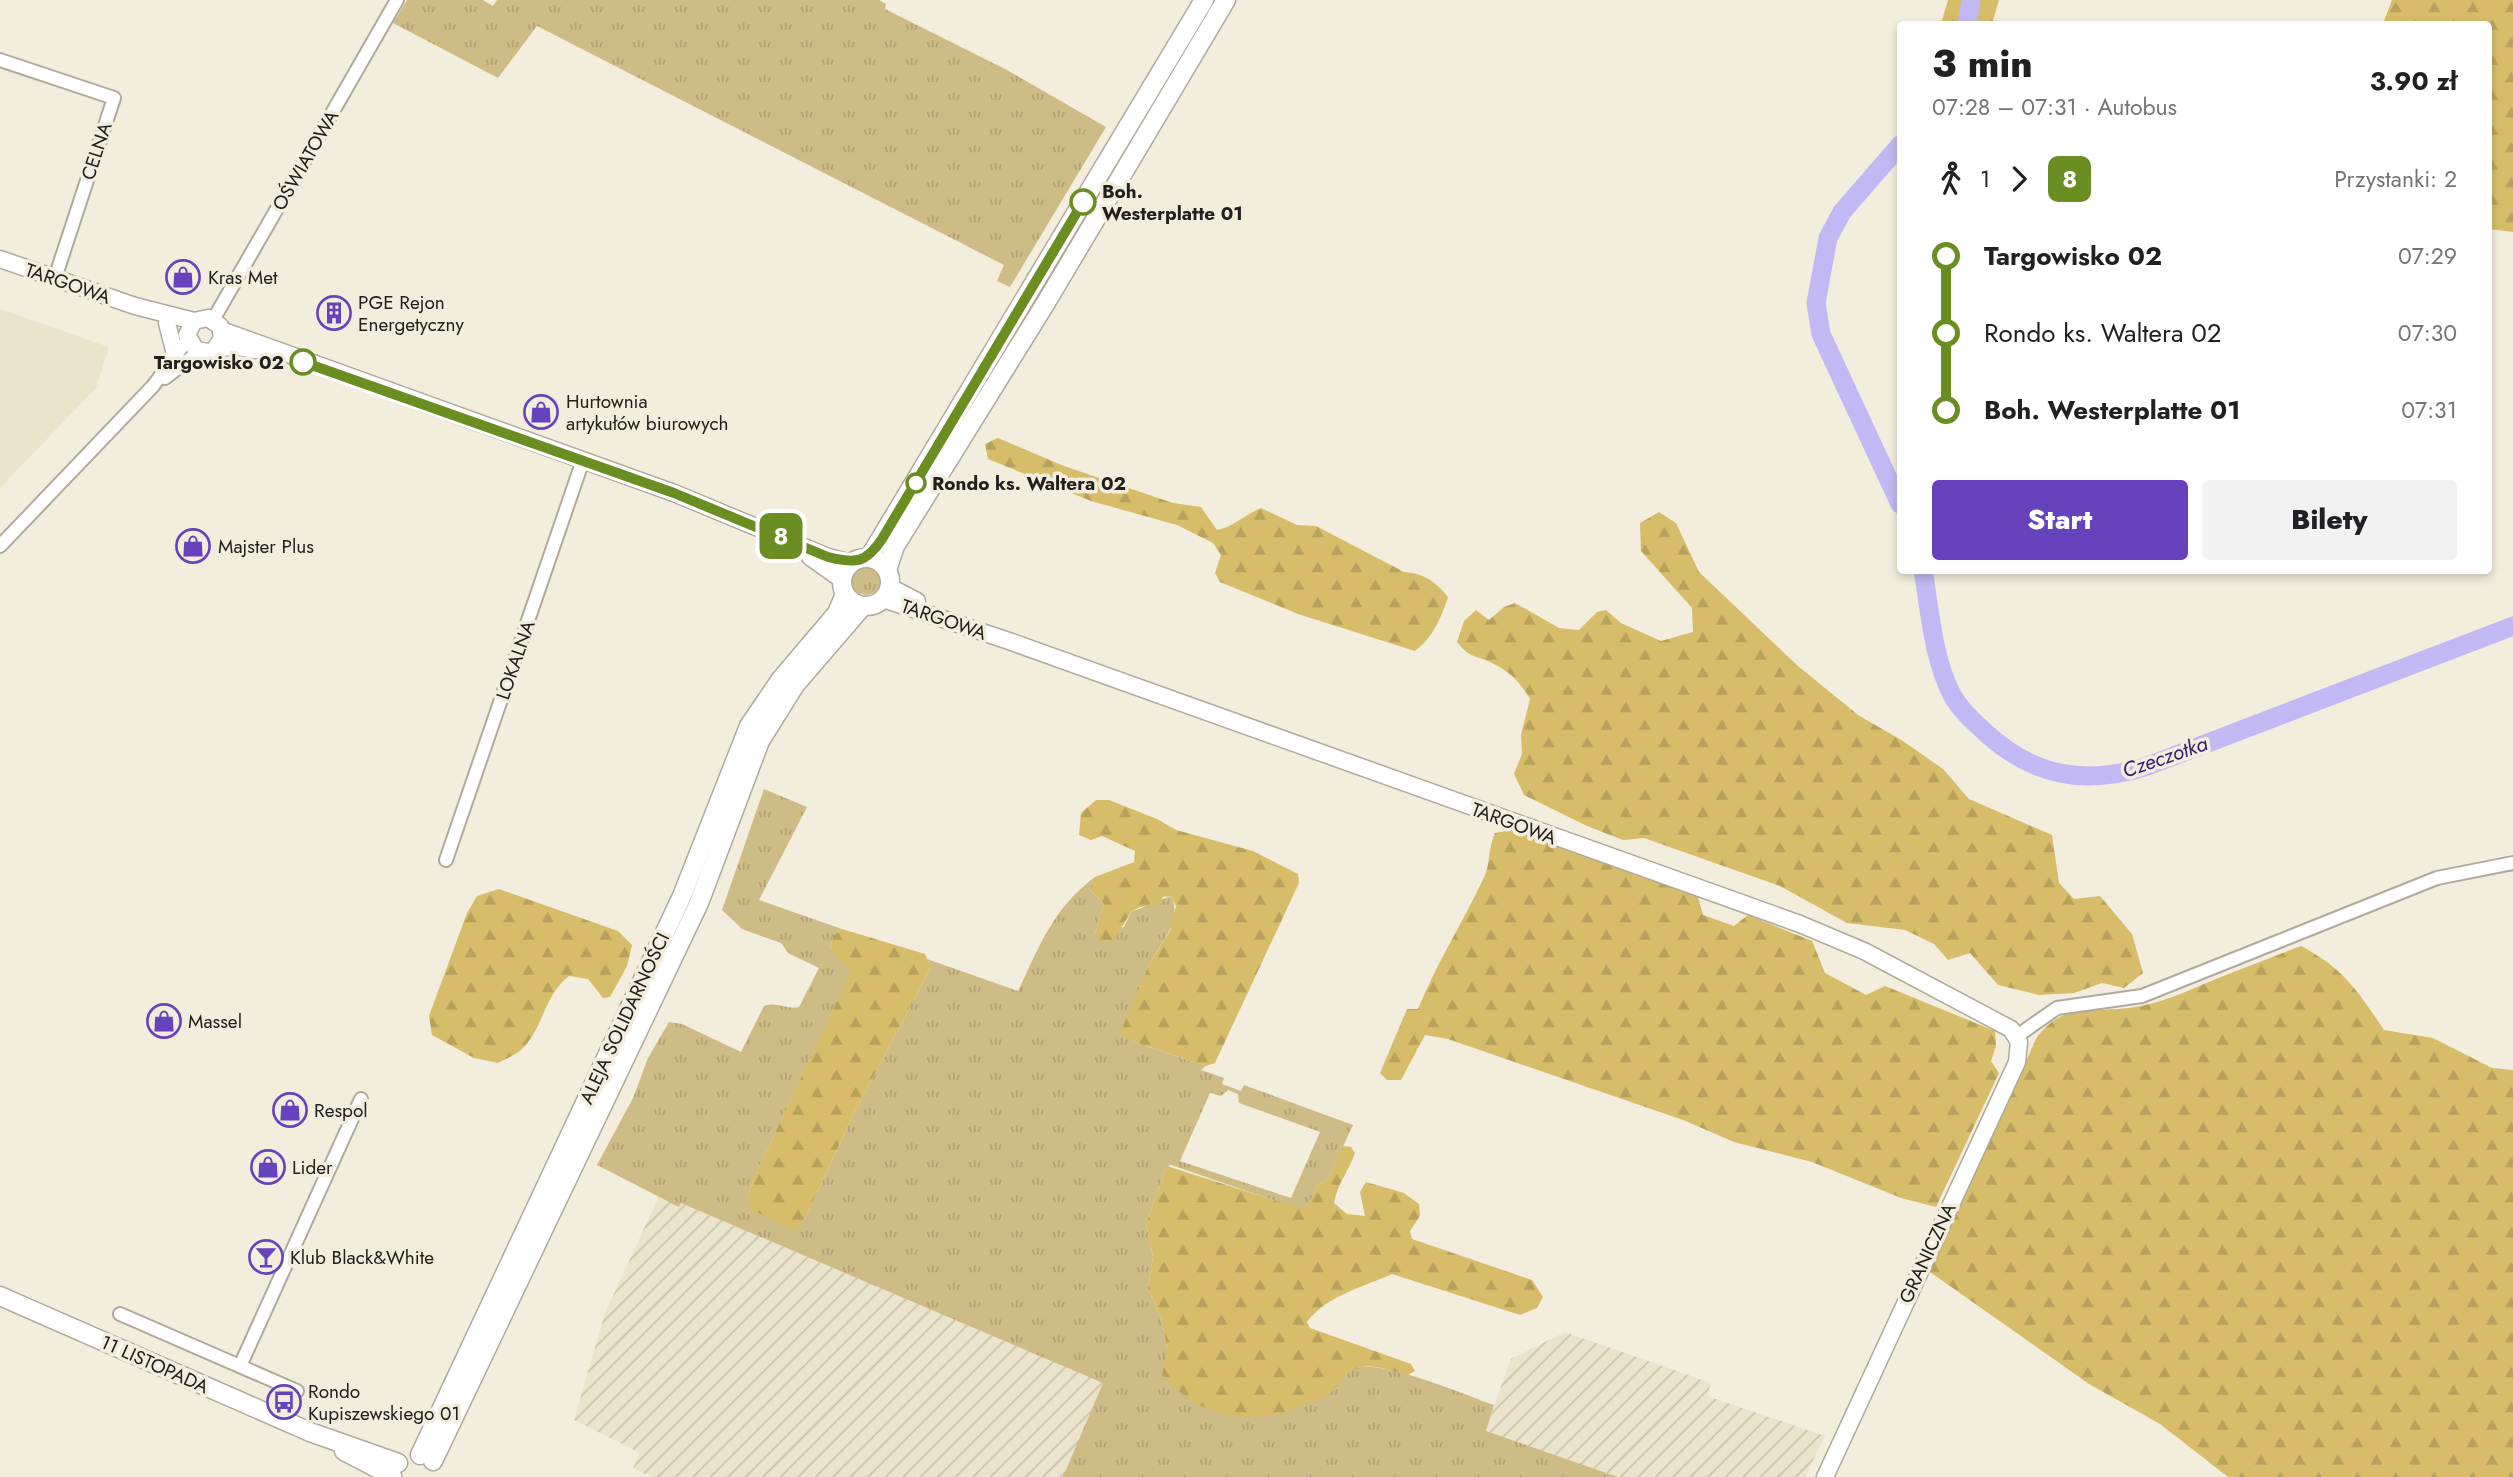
<!DOCTYPE html>
<html lang="pl">
<meta charset="utf-8">
<style>
body{margin:0;font-family:Jost,sans-serif;background:#f2f2f2;color:#202124;height:100vh;display:flex;flex-direction:column;font-size:26px;white-space:nowrap}
*{box-sizing:border-box;margin:0}
p{font-size:23px;color:#757577}
.icon{flex:none;width:38px;height:38px;fill:none;stroke:currentColor;stroke-width:2;stroke-linecap:round;stroke-linejoin:round}
.map{position:relative;flex:1;overflow:hidden}
.sheet{position:absolute;left:1897px;top:21px;width:595px;height:553px;display:flex;flex-direction:column;background:#fff;border-radius:7px;box-shadow:0 4px 10px #0003}
.sheet>*{flex:none}
.badge{padding:0 14px;border-radius:10px;font-size:24px;line-height:46px}
.map>.badge{position:absolute;translate:-50% -50%;box-shadow:0 0 0 4px #fff}
.legs{display:flex;align-items:center;gap:10px;height:77px;padding:0 35px;font-size:23px}
.legs p{margin-inline-start:auto}
.head{display:flex;align-items:center;justify-content:space-between;height:119px;padding:0 35px}
h1{font-size:38px;font-weight:800;line-height:52px}
.primary-button{display:flex;gap:14px;margin-top:auto;padding:14px 35px}
.primary-button a{flex:1;height:80px;border-radius:7px;background:#6643bc;color:#fff;font-size:28px;font-weight:800;line-height:80px;text-align:center}
.primary-button a+a{background:#f2f2f2;color:#202124}
ul{padding:0 35px;list-style:none}
li{display:flex;align-items:center;gap:24px;height:77px;font-size:26px}
li i{display:grid;place-items:center;width:10px;height:100%;margin:0 9px;background:currentColor}
li i::after{content:'';width:18px;height:18px;margin:-9px;border:5px solid;border-radius:50%;background:#fff}
li p{margin-inline-start:auto}
li:first-child i{background:linear-gradient(#0000 50%,currentColor 0)}
li:last-child i{background:linear-gradient(currentColor 50%,#0000 0)}
.map>svg:first-child{display:block}
.built{fill:#ebe4cc}
.industrial{fill:url(#industrial-furrows)}
.grass{fill:url(#grass-tufts);fill-rule:evenodd}
.forest{fill:url(#forest-firs)}
.lines{fill:none;stroke-linecap:round;stroke-linejoin:round}
.river{stroke:#c2b8f4;stroke-width:19}
.minor-casing{stroke:#afaa9b;stroke-width:16}
.tertiary-casing{stroke:#afaa9b;stroke-width:19}
.secondary-casing{stroke:#afaa9b;stroke-width:21}
.minor{stroke:#fff;stroke-width:12}
.tertiary{stroke:#fff;stroke-width:16}
.secondary{stroke:#fff;stroke-width:18}
.line-1-casing{stroke:#fff;stroke-width:16}
.line-1{stroke:#6b8e23;stroke-width:10}
.stop-1-dot{fill:#fff;stroke:#6b8e23;stroke-width:3.5}
.labels{text-anchor:middle;stroke-width:7;stroke-linejoin:round;paint-order:stroke}
.street-label{font-size:19px;fill:#22201b;stroke:#f3eddd}
.stop-label{font-size:19px;font-weight:bold;fill:#22201b;stroke:#f3eddd;text-anchor:start}
.poi-label{font-size:19px;fill:#22201b;stroke:#f3eddd;text-anchor:start}
.water-label{font-size:21px;font-style:italic;fill:#371b70;stroke:#f3eddd}
</style>
<div class="map">
<svg width="2513" height="1477" viewBox="0 0 2513 1477">
<defs>
<pattern id="industrial-furrows" width="10" height="10" patternUnits="userSpaceOnUse" patternTransform="scale(1.75)"><rect width="10" height="10" fill="#ebe4cc"/><path d="M-1 1l2-2M0 10L10 0M9 11l2-2" fill="none" stroke="#c9c3af"/></pattern>
<pattern id="grass-tufts" width="24" height="20" patternUnits="userSpaceOnUse" patternTransform="scale(1.75)"><rect width="24" height="20" fill="#cebc87"/><path d="M3 7l-1-3M5 7V3M7 7l1-3M15 17l-1-3M17 17v-4M19 17l1-3" fill="none" stroke="#b1a174"/></pattern>
<pattern id="forest-firs" width="22" height="20" patternUnits="userSpaceOnUse" patternTransform="scale(1.75)"><rect width="22" height="20" fill="#d7bc6a"/><path d="M5 1l3.5 6h-7zM16 11l3.5 6h-7z" fill="#b8a15b"/></pattern>
</defs>
<rect width="100%" height="100%" fill="#f3eddd"/>
<path class="built" d="M0,309L109,347L96,388L0,488Z"/>
<g class="industrial">
<path d="M660,1194L1188,1419L1163,1477H652L633,1468L640,1453L574,1420L605,1313Z"/>
<path d="M1565,1332L1711,1383L1707,1396L1825,1436L1805,1477H1618L1485,1431L1511,1359Z"/>
</g>
<g class="grass">
<path d="M407,0H483L493,6L497,0H879L886,4L885,9L1007,70L1106,127L1010,287L997,281L1004,265L537,26L498,78L393,23Z"/>
<circle cx="866" cy="580" r="15"/>
<path d="M764,789L807,807L759,900L842,929L833,936L830,949L852,970L753,1180L748,1196L803,1223L854,1113L931,967L927,959L1018,991C1040,945 1053,908 1095,877L1089,889L1104,904L1095,934L1124,927L1131,912L1171,896C1184,922 1159,943 1149,966C1142,983 1136,1001 1129,1018L1124,1024L1132,1041L1206,1066L1201,1070L1224,1078L1222,1084L1241,1091L1244,1085L1353,1125L1328,1179L1319,1184L1305,1211L1171,1165L1167,1166L1146,1223L1153,1257L1148,1288L1162,1320L1167,1349L1327,1395C1335,1388 1344,1373 1354,1369C1377,1357 1468,1396 1494,1405L1486,1431L1618,1477H1063L1103,1383L681,1203L679,1207L597,1165L633,1098L648,1058L669,1022L682,1024L741,1052L764,1006C777,1001 787,1010 799,1007L819,968L788,953L781,943L742,929L722,910ZM1228,1090L1238,1094L1239,1103L1320,1132L1291,1198L1180,1161L1210,1093L1221,1096Z"/>
</g>
<g class="forest">
<path d="M1948,0H1999L1992,24H1941Z"/>
<path d="M2392,0H2513V232L2489,229L2488,24H2383Z"/>
<path d="M998,438L1064,466L1173,503L1201,507L1217,530C1233,527 1246,514 1261,508L1297,525L1316,526L1404,572C1424,573 1436,582 1448,597C1442,616 1432,639 1415,651L1298,614L1220,582L1215,573L1221,555L1213,543L1177,525L1091,501L988,459L985,444Z"/>
<path d="M1659,512L1676,523L1699,572L1798,666L1858,715L1903,741L1943,769L1969,799L2052,835L2059,883L2074,899L2100,896L2132,934L2143,973L2124,988L2102,983L2074,993L2039,995L1998,985L1970,953L1948,960L1934,944L1905,930L1847,923L1780,886L1644,838L1623,840L1587,826L1524,795L1514,774L1522,754L1521,735L1530,699C1521,684 1511,672 1494,664C1476,654 1471,660 1457,642L1464,621L1476,610L1489,620L1504,607L1515,603L1559,628L1579,630L1597,612L1606,610L1621,623L1661,641L1693,632L1692,608L1641,551L1640,523Z"/>
<path d="M1096,800H1109L1157,819L1176,830L1253,851L1298,874L1299,883L1215,1063L1206,1066L1132,1041L1120,1033L1150,963L1170,931L1176,906L1171,896L1163,897L1160,905L1140,907L1131,912L1114,940L1102,941L1095,934L1104,904L1089,889L1095,877L1134,862L1135,851L1102,836L1091,840L1079,835L1081,813Z"/>
<path d="M1512,830L1698,897L1703,915L1734,926L1748,915L1812,941L1825,973L1866,995L1885,986L1995,1031L1996,1046L1991,1061L1999,1073L1936,1207L1901,1198L1812,1162L1734,1142L1683,1120L1448,1039L1425,1035L1401,1080H1387L1380,1073L1407,1009H1418C1437,962 1464,921 1485,875C1490,863 1488,849 1495,833Z"/>
<path d="M499,889L618,931L632,945L627,966L610,997L603,998L588,979L569,976C544,995 543,1029 522,1049C516,1055 505,1059 498,1063L474,1058L432,1035L429,1016L467,913L477,896Z"/>
<path d="M842,929L925,954L931,967L854,1113L803,1223L792,1229L750,1209L748,1196L753,1180L851,971L830,950L833,936Z"/>
<path d="M2301,946C2344,969 2357,990 2384,1030L2433,1038L2492,1068L2513,1070V1477H2228L2160,1424L2089,1384L1930,1272L2037,1037C2064,1002 2091,1013 2129,1008C2161,1004 2187,991 2216,979C2244,968 2272,957 2301,946Z"/>
<path d="M1343,1146L1351,1147L1355,1153C1349,1171 1337,1184 1334,1203L1347,1214L1365,1216L1360,1192L1366,1182L1404,1193L1419,1204L1420,1216L1410,1231L1412,1239L1532,1280L1543,1297L1537,1308L1520,1315L1392,1274C1363,1287 1326,1296 1307,1322L1310,1328L1411,1364L1415,1371L1408,1375C1392,1371 1371,1362 1355,1369C1344,1373 1337,1388 1328,1395C1321,1399 1311,1402 1303,1405C1251,1427 1200,1419 1162,1375L1167,1349L1162,1320L1148,1288L1153,1257L1146,1223L1167,1166L1305,1210L1319,1184L1328,1179Z"/>
</g>
<g class="lines">
<g class="river">
<path d="M1967,24L1971,0"/>
<path d="M1900,145L1842,212L1828,238L1816,303L1821,334L1900,504"/>
<path d="M1923,570C1930,611 1933,658 1952,695C1961,711 1974,722 1987,734C2035,777 2085,785 2145,767L2513,626"/>
</g>
<g class="minor-casing">
<g id="minor">
<path d="M0,60L114,98L55,278"/>
<path d="M213,320L397,0"/>
<path d="M165,378L200,351"/>
<path d="M0,546L153,386L188,339"/>
<path d="M446,860L583,460"/>
<path d="M2017,1036L2057,1008L2142,996L2437,878L2513,863"/>
<path d="M120,1314L297,1391"/>
<path d="M240,1366L361,1099"/>
</g>
</g>
<g class="tertiary-casing">
<g id="tertiary">
<path d="M0,259L135,306L194,321"/>
<path d="M167,323L176,358"/>
<path d="M221,330L674,493L828,557L851,563"/>
<path d="M215,349L222,338L220,326L208,318L194,321L187,335L196,350L208,352L232,346L256,350"/>
<path d="M810,557L841,579"/>
<path d="M890,587L917,601"/>
<path d="M883,599L1006,640L1800,924L1864,951L2011,1029L2019,1042L2017,1062L1825,1477"/>
</g>
</g>
<g class="secondary-casing">
<g id="secondary">
<circle cx="866" cy="582" r="24"/>
<path d="M869,558L1204,0"/>
<path d="M887,570L895,546L1047,301L1226,0"/>
<path d="M0,1296L310,1432L398,1463"/>
<path d="M344,1451L392,1476"/>
<path d="M420,1455L682,896L749,726L781,679L837,613L845,594"/>
<path d="M433,1461L699,903L760,741L795,685L863,606"/>
</g>
</g>
<use href="#minor" class="minor"/>
<use href="#tertiary" class="tertiary"/>
<use href="#secondary" class="secondary"/>
</g>
<g class="lines">
<g class="line-1-casing">
<path id="line-1" d="M303,362L674,493L828,557C856,564 866,563 882,539L1083,202"/>
</g>
<use href="#line-1" class="line-1"/>
</g>
<defs>
<g id="shop-ring" transform="scale(1.75)"><circle r="9.5" fill="#f3eddd" stroke="#6643bc" stroke-width="1.5"/><path d="M-5-2.5h2.3a2.7 3.5 0 0 1 5.4 0H5L5.5 6h-11ZM-1.5-2.5h3a1.5 2.3 0 0 0-3 0Z" fill="#6643bc"/></g>
<g id="building-ring" transform="scale(1.75)"><circle r="9.5" fill="#f3eddd" stroke="#6643bc" stroke-width="1.5"/><path d="M-4-6H4V6H1V3H-1V6H-4ZM-2.5-4.3h1.7v1.8h-1.7ZM.8-4.3h1.7v1.8H.8ZM-2.5-1h1.7V.8h-1.7ZM.8-1h1.7V.8H.8Z" fill="#6643bc"/></g>
<g id="bar-ring" transform="scale(1.75)"><circle r="9.5" fill="#f3eddd" stroke="#6643bc" stroke-width="1.5"/><path d="M-6-5H6L.8 .8V4.5H3.5V6h-7V4.5H-.8V.8Z" fill="#6643bc"/></g>
<g id="bus-ring" transform="scale(1.75)"><circle r="9.5" fill="#f3eddd" stroke="#6643bc" stroke-width="1.5"/><path d="M-5-6H5V4H4V6H2V4H-2V6H-4V4H-5ZM-3.5-4V0h7V-4ZM-3.5 1.2v1.5H-2V1.2ZM2 1.2v1.5H3.5V1.2Z" fill="#6643bc"/></g>
</defs>
<g fill-rule="evenodd">
<use href="#shop-ring" x="183" y="277"/>
<use href="#building-ring" x="334" y="313"/>
<use href="#shop-ring" x="541" y="412"/>
<use href="#shop-ring" x="193" y="546"/>
<use href="#shop-ring" x="164" y="1021"/>
<use href="#shop-ring" x="290" y="1110"/>
<use href="#shop-ring" x="268" y="1167"/>
<use href="#bar-ring" x="266" y="1257"/>
<use href="#bus-ring" x="284" y="1402"/>
</g>
<g class="stop-1-dot">
<circle cx="1083" cy="202" r="12"/>
<circle cx="303" cy="362" r="12"/>
<circle cx="916" cy="483" r="9"/>
</g>
<g class="labels">
<g class="street-label">
<text transform="translate(96 151) rotate(-72)" y="7">CELNA</text>
<text transform="translate(305 160) rotate(-60)" y="7">OŚWIATOWA</text>
<text transform="translate(68 283) rotate(19)" y="7">TARGOWA</text>
<text transform="translate(944 619) rotate(19)" y="7">TARGOWA</text>
<text transform="translate(515 660) rotate(-71)" y="7">LOKALNA</text>
<text transform="translate(1514 823) rotate(20)" y="7">TARGOWA</text>
<text transform="translate(624 1018) rotate(-65)" y="7">ALEJA SOLIDARNOŚCI</text>
<text transform="translate(1927 1253) rotate(-65)" y="7">GRANICZNA</text>
<text transform="translate(155 1364) rotate(24)" y="7">11 LISTOPADA</text>
</g>
<g class="stop-label">
<text x="1102" y="198">Boh.<tspan x="1102" dy="22">Westerplatte 01</tspan></text>
<text x="284" y="369" text-anchor="end">Targowisko 02</text>
<text x="932" y="490">Rondo ks. Waltera 02</text>
</g>
<g class="poi-label">
<text x="208" y="284">Kras Met</text>
<text x="358" y="309">PGE Rejon<tspan x="358" dy="22">Energetyczny</tspan></text>
<text x="566" y="408">Hurtownia<tspan x="566" dy="22">artykułów biurowych</tspan></text>
<text x="218" y="553">Majster Plus</text>
<text x="188" y="1028">Massel</text>
<text x="314" y="1117">Respol</text>
<text x="292" y="1174">Lider</text>
<text x="290" y="1264">Klub Black&amp;White</text>
<text x="308" y="1398">Rondo<tspan x="308" dy="22">Kupiszewskiego 01</tspan></text>
</g>
<g class="water-label">
<text transform="translate(2165 757) rotate(-19)" y="7">Czeczotka</text>
</g>
</g>
</svg>
<b class="badge" style="left:781px;top:536px;background:#6b8e23;color:#fff">8</b>
<section class="sheet">
<div class="head"><div><h1>3 min</h1><p>07:28 – 07:31 · Autobus</p></div><b>3.90 zł</b></div>
<div class="legs"><svg class="icon" aria-label="walk" viewBox="0 0 24 24"><circle cx="13" cy="4" r="2"/><path d="M13 8l-2 6 4 7M11 14l-3 7M7 12l3-4h3l4 4"/></svg>1<svg class="icon" aria-label="forward" viewBox="0 0 24 24"><path d="M9 5l7 7-7 7"/></svg><b class="badge" style="background:#6b8e23;color:#fff">8</b><p>Przystanki: 2</p></div>
<ul>
<li><i style="color:#6b8e23"></i><b>Targowisko 02</b><p>07:29</p></li>
<li><i style="color:#6b8e23"></i><span>Rondo ks. Waltera 02</span><p>07:30</p></li>
<li><i style="color:#6b8e23"></i><b>Boh. Westerplatte 01</b><p>07:31</p></li>
</ul>
<div class="primary-button"><a>Start</a><a>Bilety</a></div>
</section>
</div>
